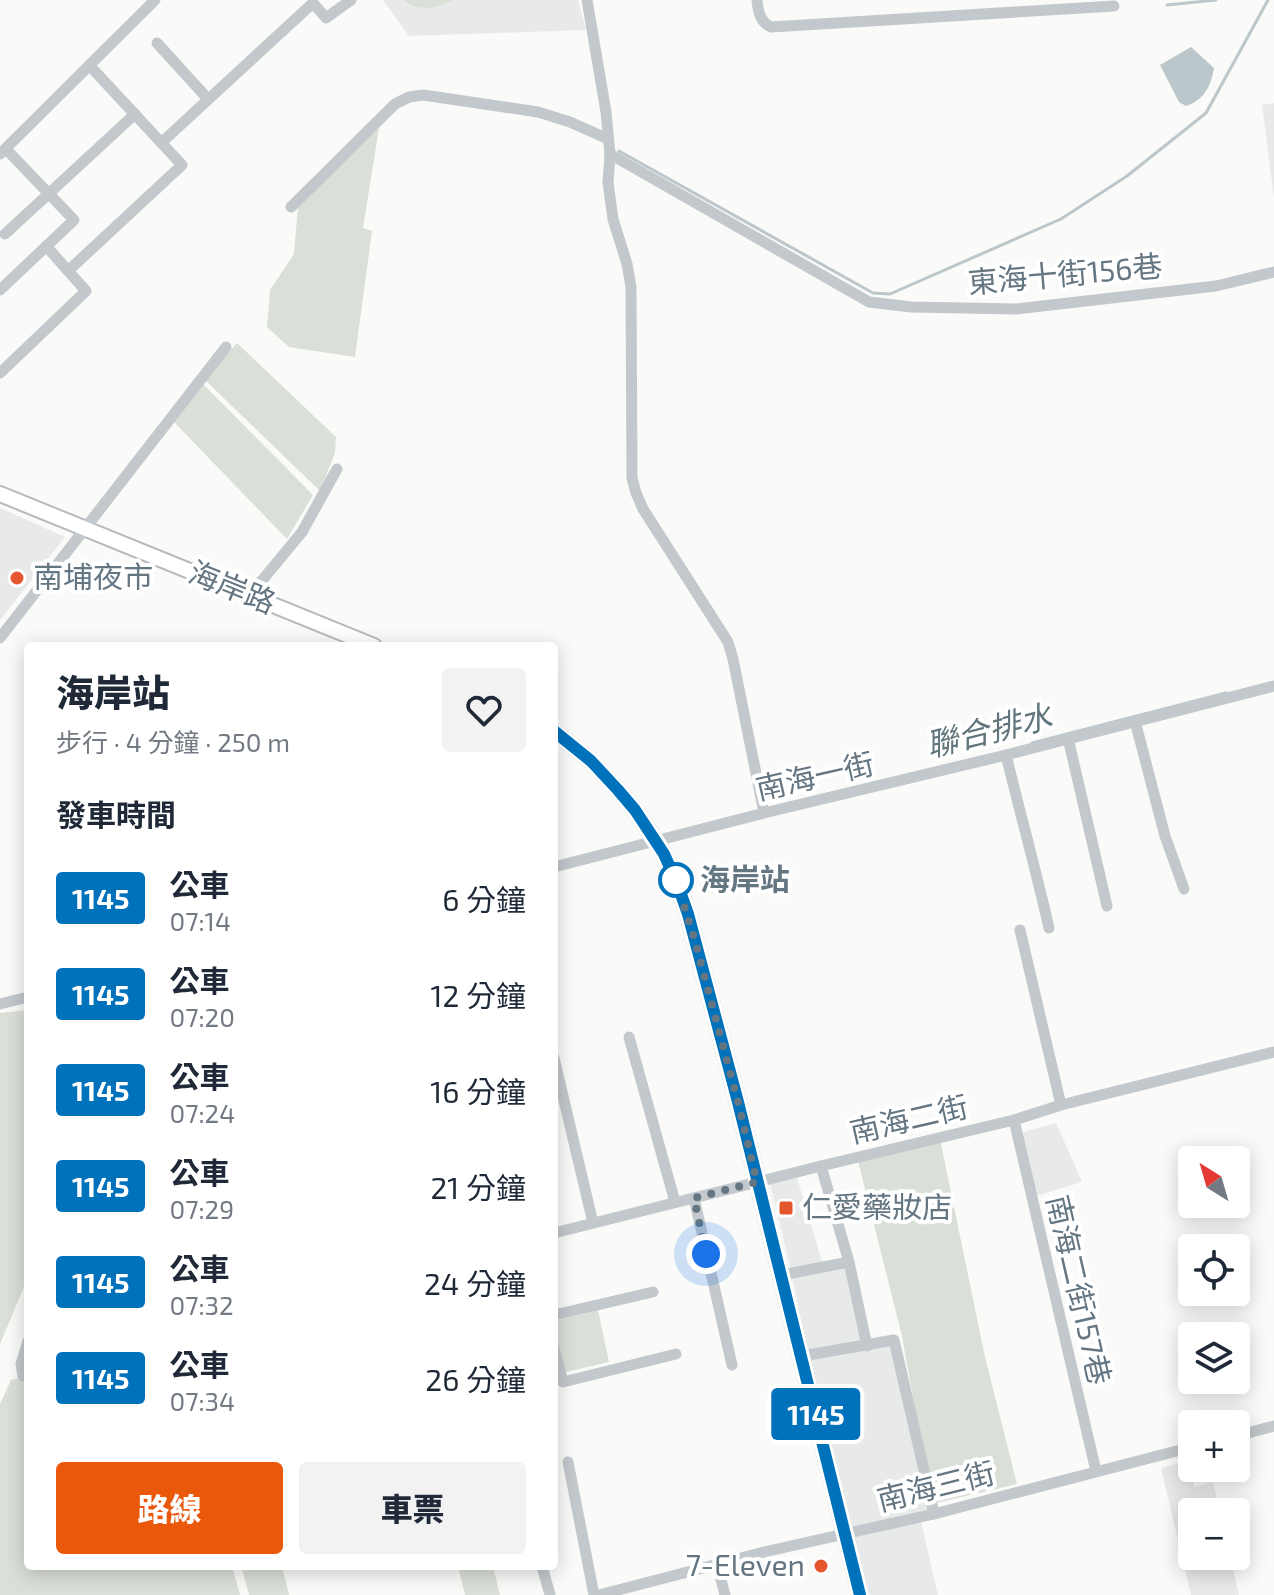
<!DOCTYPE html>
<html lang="zh-TW">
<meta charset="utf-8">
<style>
body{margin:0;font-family:"Exo 2","Noto Sans TC",sans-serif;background:#f2f2f3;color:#1f2937;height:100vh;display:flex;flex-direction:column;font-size:30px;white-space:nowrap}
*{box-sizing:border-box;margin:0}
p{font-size:26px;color:#747a83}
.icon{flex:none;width:44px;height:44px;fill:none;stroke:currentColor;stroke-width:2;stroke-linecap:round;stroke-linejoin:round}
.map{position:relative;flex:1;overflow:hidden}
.sheet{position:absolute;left:24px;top:642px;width:534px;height:928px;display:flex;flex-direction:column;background:#fff;border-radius:8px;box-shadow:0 4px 20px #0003}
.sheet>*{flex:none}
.badge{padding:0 16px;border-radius:6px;font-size:28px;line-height:52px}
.needle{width:52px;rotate:323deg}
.buttons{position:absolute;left:1178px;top:1146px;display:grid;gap:16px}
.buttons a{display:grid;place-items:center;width:72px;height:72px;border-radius:8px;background:#fff;box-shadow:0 4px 20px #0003;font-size:40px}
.you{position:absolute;width:40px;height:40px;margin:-20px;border:6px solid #fff;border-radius:50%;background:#1a73e8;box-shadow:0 0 0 12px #1a73e833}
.map>.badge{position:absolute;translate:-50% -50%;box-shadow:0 0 0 4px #fff}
h2{padding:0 32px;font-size:30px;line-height:72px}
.round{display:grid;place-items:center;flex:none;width:84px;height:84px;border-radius:8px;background:#f2f2f3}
.head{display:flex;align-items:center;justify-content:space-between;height:136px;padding:0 32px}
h1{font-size:38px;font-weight:800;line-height:60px}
.action{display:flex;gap:16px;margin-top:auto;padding:16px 32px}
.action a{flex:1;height:92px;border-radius:8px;background:#ea580c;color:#fff;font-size:32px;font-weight:800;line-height:92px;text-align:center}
.action a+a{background:#f2f2f3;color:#1f2937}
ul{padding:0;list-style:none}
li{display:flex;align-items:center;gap:24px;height:96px;padding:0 32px}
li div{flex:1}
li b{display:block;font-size:30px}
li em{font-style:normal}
li .badge{min-width:88px;font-weight:700;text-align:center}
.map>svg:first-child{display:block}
.built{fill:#e8e9e9}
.green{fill:#dadfd7}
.water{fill:#bbc7cb}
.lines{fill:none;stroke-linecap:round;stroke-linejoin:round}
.stream{stroke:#bbc7cb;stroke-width:3}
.major-casing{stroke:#b5babe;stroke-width:18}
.minor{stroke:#c3c8cc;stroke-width:11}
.major{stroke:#fff;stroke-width:14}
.line-casing{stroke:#fff;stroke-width:18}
.line{stroke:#0072bc;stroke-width:12}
.walk{stroke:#657683;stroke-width:8;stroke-dasharray:0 14.4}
.poi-dot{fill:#e4572e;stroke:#fff;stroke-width:3}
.stop-dot{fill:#fff;stroke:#0072bc;stroke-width:4}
.labels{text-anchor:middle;stroke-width:8;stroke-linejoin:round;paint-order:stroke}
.street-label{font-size:30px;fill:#657683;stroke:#fff}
.poi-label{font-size:30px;fill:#657683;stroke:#fff;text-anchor:start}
.stop-label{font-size:30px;font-weight:bold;fill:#657683;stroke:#fff;text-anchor:start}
.water-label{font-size:32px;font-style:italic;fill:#60757c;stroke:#fff}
</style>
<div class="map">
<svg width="1274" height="1595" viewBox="0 0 1274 1595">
<rect width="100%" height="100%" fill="#fafaf8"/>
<g class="built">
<path d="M383,0H578L586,30L409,36Z"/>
<path d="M1274,103V198L1262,105Z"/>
<path d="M0,508L65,537L1,619H0Z"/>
<path d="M1056,1123L1082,1182L1033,1197L1020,1133Z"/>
<path d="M797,1178L823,1265L791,1271L770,1184Z"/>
<path d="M847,1266L863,1344L808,1352L792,1276Z"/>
<path d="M893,1344L932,1512L848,1530L806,1358Z"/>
<path d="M1188,1461L1194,1487L1213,1482L1220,1512H1192V1556H1230L1239,1595H1191L1161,1468Z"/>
<path d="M921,1522L938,1595H862L848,1539Z"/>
</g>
<g class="green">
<path d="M404,0H452C438,9 417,12 404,0Z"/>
<path d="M379,128L363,228L372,231L355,357L289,347L267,327L270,290L294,254L298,206Z"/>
<path d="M237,343L336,437L335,453L320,491L204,379Z"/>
<path d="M203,384L313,495L287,539L174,422Z"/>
<path d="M28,1010V1277L0,1344V1013Z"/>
<path d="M940,1139L985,1357L1017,1484L932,1504L902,1336L857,1157Z"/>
<path d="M598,1310L609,1362L566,1372L554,1334V1321Z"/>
<path d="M28,1376V1566H232L240,1595H0V1404L11,1380Z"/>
<path d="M241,1566H282L289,1595H249Z"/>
<path d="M458,1566H493L500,1595H465Z"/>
</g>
<path class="water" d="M1191,47L1214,68C1211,86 1204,100 1186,106L1179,102L1160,65Z"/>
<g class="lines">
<g class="stream">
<path d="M1167,5L1216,0"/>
<path d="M619,151L873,293L890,294L1061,219L1127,176L1206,113L1268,0"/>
<path d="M1032,743L1226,693"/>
</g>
<g class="major-casing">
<g id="major">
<path d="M0,494L374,646"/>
<path d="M554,731L591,761L618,790L635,810L664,854L677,883L688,914L738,1102L860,1595"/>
</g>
</g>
<g class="minor">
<path d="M587,0L606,112L610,154L608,183L613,219L627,264L631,287L632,478L636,493L643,509L728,642L733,659L764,813"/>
<path d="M757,0C758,11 760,22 771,27L1114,6"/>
<path d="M157,43L208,99"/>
<path d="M161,143L313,3L326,18L351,0"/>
<path d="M0,154L155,0"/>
<path d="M610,154L869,302L911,307L1016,309L1216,286L1274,272"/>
<path d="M291,207L395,104L409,97L423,95L538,112L570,122L608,139"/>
<path d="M5,234L135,114"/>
<path d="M68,271L182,165L90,66"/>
<path d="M0,290L74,220L6,149"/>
<path d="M0,373L86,291L46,246"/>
<path d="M250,595L302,532L337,469"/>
<path d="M0,638L226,347"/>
<path d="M1135,721L1165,836L1184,889"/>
<path d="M1068,738L1107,906"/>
<path d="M1006,755C1020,813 1036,870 1049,928"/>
<path d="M554,867L764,813L1006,755L1274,686"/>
<path d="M1020,930L1061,1105"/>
<path d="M0,1004L28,997"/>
<path d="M629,1037L675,1202"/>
<path d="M554,1058L593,1223"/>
<path d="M1014,1120L1096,1471"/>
<path d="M821,1166L849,1262L867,1346"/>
<path d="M694,1198L732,1365"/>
<path d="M554,1233L821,1166L1014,1120L1061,1105L1274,1052"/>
<path d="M782,1275L849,1262"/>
<path d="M554,1315L653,1292"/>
<path d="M28,1341L21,1364L23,1376L28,1375"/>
<path d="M554,1348L563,1382L676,1354"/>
<path d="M802,1356L894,1340L934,1514"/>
<path d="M1236,1436L1274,1426"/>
<path d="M568,1462L594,1595"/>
<path d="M717,1564L725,1595"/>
<path d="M542,1566L550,1595"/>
<path d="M599,1595L764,1552L934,1514L1192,1447"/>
</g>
<use href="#major" class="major"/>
</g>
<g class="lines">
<g class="line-casing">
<path id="line" d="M554,731L591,761L618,790L635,810L664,854L677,883L688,914L738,1102L860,1595"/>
</g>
<use href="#line" class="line"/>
<path class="walk" d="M676,880L695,941L738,1102L757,1182L694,1198L706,1254"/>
</g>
<g class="poi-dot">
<circle cx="17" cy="578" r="8"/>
<rect x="778" y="1200" width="16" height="16" rx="4"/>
<circle cx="821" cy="1566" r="8"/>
</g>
<circle class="stop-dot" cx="676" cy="880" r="16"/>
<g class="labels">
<g class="street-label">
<text transform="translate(1065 275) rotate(-5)" y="10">東海十街156巷</text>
<text transform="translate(232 588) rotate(22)" y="10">海岸路</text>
<text transform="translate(815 777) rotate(-13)" y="10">南海一街</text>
<text transform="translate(909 1120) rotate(-13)" y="10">南海二街</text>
<text transform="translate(1078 1290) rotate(77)" y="10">南海二街157巷</text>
<text transform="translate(936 1487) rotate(-14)" y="10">南海三街</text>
</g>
<g class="poi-label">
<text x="33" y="588">南埔夜市</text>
<text x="802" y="1218">仁愛藥妝店</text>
<text x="805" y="1576" text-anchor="end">7-Eleven</text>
</g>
<g class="stop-label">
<text x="700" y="890">海岸站</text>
</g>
<g class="water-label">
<text transform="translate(989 731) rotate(-14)" y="11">聯合排水</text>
</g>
</g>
</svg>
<div class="buttons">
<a><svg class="needle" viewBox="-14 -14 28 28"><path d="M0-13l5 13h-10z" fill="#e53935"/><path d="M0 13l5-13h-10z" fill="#747a83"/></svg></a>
<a><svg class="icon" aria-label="locate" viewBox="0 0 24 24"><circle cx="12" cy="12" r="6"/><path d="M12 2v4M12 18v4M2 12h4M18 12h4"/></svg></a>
<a><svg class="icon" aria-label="layers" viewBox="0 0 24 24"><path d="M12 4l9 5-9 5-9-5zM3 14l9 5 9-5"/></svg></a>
<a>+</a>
<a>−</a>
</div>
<div class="you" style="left:706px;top:1254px"></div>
<b class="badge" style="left:816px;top:1414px;background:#0072bc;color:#fff">1145</b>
<section class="sheet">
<div class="head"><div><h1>海岸站</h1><p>步行 · 4 分鐘 · 250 m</p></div><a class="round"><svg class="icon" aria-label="heart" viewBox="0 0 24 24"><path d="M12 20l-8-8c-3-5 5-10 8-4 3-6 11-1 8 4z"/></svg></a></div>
<h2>發車時間</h2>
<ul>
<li><span class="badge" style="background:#0072bc;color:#fff">1145</span><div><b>公車</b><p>07:14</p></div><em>6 分鐘</em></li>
<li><span class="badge" style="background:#0072bc;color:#fff">1145</span><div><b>公車</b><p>07:20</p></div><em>12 分鐘</em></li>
<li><span class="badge" style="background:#0072bc;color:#fff">1145</span><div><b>公車</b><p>07:24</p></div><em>16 分鐘</em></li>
<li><span class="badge" style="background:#0072bc;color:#fff">1145</span><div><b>公車</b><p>07:29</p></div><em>21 分鐘</em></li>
<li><span class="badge" style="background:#0072bc;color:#fff">1145</span><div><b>公車</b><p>07:32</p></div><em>24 分鐘</em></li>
<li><span class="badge" style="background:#0072bc;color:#fff">1145</span><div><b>公車</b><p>07:34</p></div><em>26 分鐘</em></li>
</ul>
<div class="action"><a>路線</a><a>車票</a></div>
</section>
</div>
